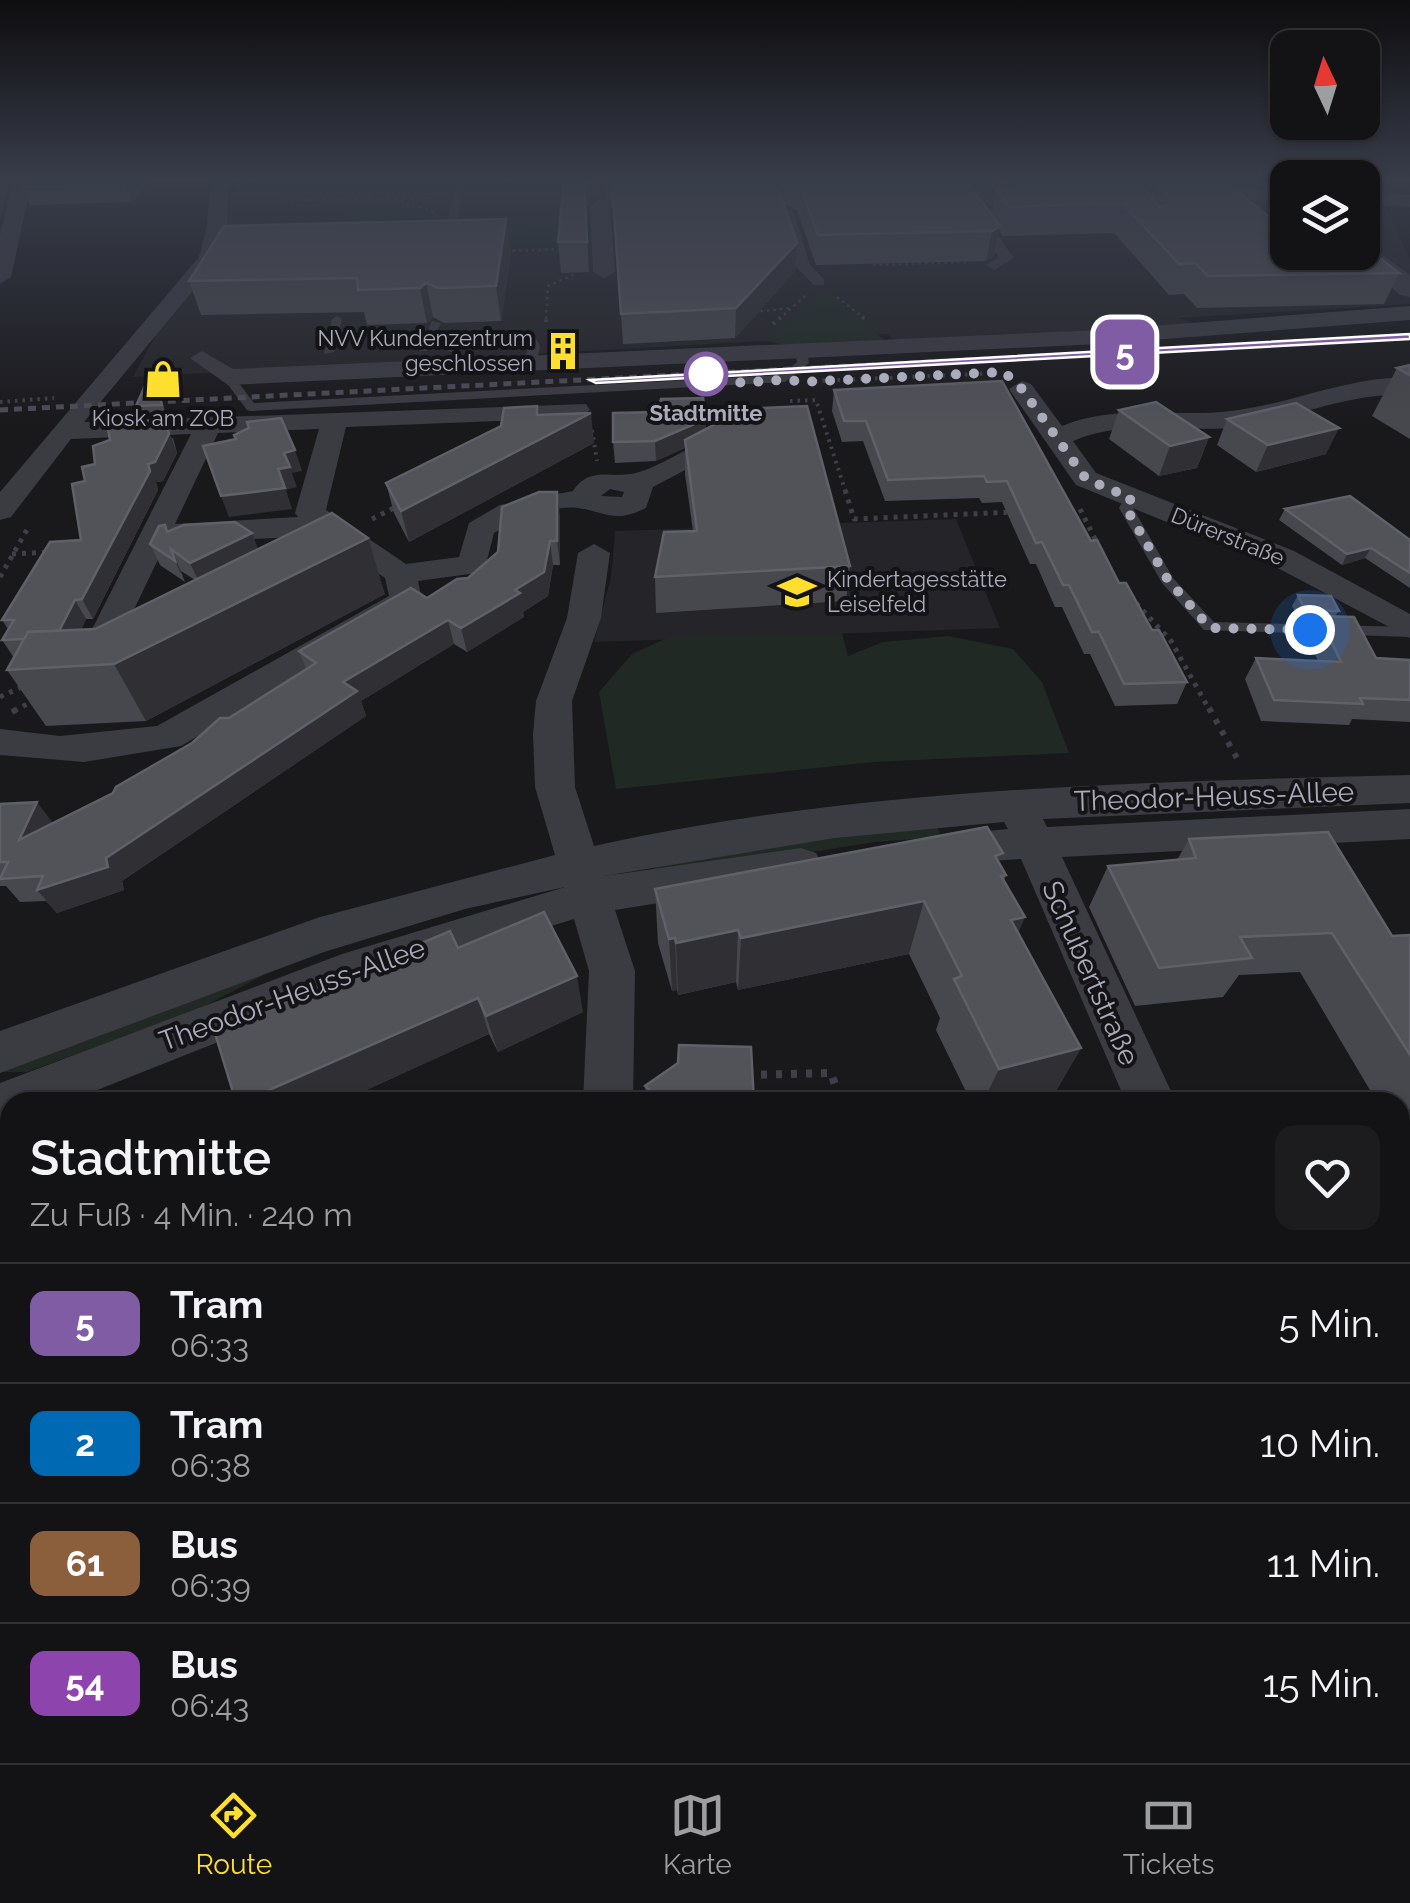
<!DOCTYPE html>
<html lang="de">
<meta charset="utf-8">
<style>
body{margin:0;font-family:Raleway,sans-serif;background:#1c1b1d;color:#f1f3f6;height:100vh;display:flex;flex-direction:column;font-size:38px;white-space:nowrap}
*{box-sizing:border-box;margin:0}
p{font-size:32px;color:#9d9ea0}
.icon{flex:none;width:55px;height:55px;fill:none;stroke:currentColor;stroke-width:2;stroke-linecap:round;stroke-linejoin:round}
.map{position:relative;flex:1;overflow:hidden}
.panel{position:absolute;left:0px;top:1092px;width:1410px;height:672px;display:flex;flex-direction:column;background:#131214;border-radius:30px 30px 0 0;box-shadow:0 2px 8px #0004,0 0 0 2px #323234}
.panel>*{flex:none}
.badge{padding:0 20px;border-radius:15px;font-size:35px;line-height:65px}
.needle{width:65px;rotate:356deg}
.fabs{position:absolute;left:1270px;top:30px;display:grid;gap:20px}
.fabs a{display:grid;place-items:center;width:110px;height:110px;border-radius:20px;background:#131214;box-shadow:0 2px 8px #0004,0 0 0 2px #323234;font-size:50px}
.you{position:absolute;width:50px;height:50px;margin:-25px;border:8px solid #fff;border-radius:50%;background:#1a73e8;box-shadow:0 0 0 15px #1a73e833}
.map>.badge{position:absolute;translate:-50% -50%;box-shadow:0 0 0 5px #fff}
.round{display:grid;place-items:center;flex:none;width:105px;height:105px;border-radius:20px;background:#1c1b1d}
.overview{display:flex;align-items:center;justify-content:space-between;height:170px;padding:0 30px}
h1{font-size:48px;font-weight:600;line-height:75px}
ul{padding:0;list-style:none}
li{display:flex;align-items:center;gap:30px;height:120px;padding:0 30px;border-top:2px solid #323234}
li div{flex:1}
li b{display:block;font-size:38px}
li em{font-style:normal}
li .badge{min-width:110px;font-weight:700;text-align:center}
.menu{display:flex;justify-content:space-around;align-items:center;height:140px;border-top:2px solid #323234;background:#131214;font-size:28px;color:#9d9ea0}
.menu a{display:grid;justify-items:center;gap:5px}
.menu .on{color:#fedf2d}
.map>svg:first-child{display:block}
.built{fill:#252428}
.green{fill:#202923}
.lines{fill:none;stroke-linecap:round;stroke-linejoin:round}
.path-far5{stroke:#3f4047;stroke-width:2.5;stroke-dasharray:2.5 4;stroke-linecap:butt}
.path-far4{stroke:#3f4047;stroke-width:4;stroke-dasharray:2.5 5;stroke-linecap:butt}
.path-far3{stroke:#3f4047;stroke-width:5;stroke-dasharray:4 6;stroke-linecap:butt}
.path-far2{stroke:#3f4047;stroke-width:6;stroke-dasharray:5 8;stroke-linecap:butt}
.path-far1{stroke:#3f4047;stroke-width:8;stroke-dasharray:6 9;stroke-linecap:butt}
.path{stroke:#3f4047;stroke-width:10;stroke-dasharray:8 11;stroke-linecap:butt}
.service{fill:#3b3b42;fill-rule:evenodd}
.pedestrian{fill:#3b3b42;fill-rule:evenodd}
.minor{fill:#3b3b42;fill-rule:evenodd}
.tertiary{fill:#3b3b42;fill-rule:evenodd}
.rail{stroke:#4c4c55;stroke-width:5;stroke-dasharray:8 6;stroke-linecap:butt}
.wall{fill:#47484d;fill-rule:evenodd}
.shaded-wall{fill:#303034}
.building{fill:#525259;stroke:#606068;stroke-width:2.5}
.line{fill:#7f5ca3;stroke:#fff;stroke-width:2.5}
.walk{stroke:#aaacbb;stroke-width:10;stroke-dasharray:0 18}
.stop-dot{fill:#fff;stroke:#7f5ca3;stroke-width:5}
.labels{text-anchor:middle;stroke-width:8;stroke-linejoin:round;paint-order:stroke}
.far-poi-label{font-size:22px;fill:#aaacbb;stroke:#141316;text-anchor:end}
.far-stop-label{font-size:22px;font-weight:bold;fill:#aaacbb;stroke:#141316}
.far-street-label{font-size:22px;fill:#aaacbb;stroke:#141316}
.street-label{font-size:28px;fill:#aaacbb;stroke:#141316}
</style>
<div class="map">
<svg width="1410" height="1763" viewBox="0 0 1410 1763">
<rect width="100%" height="100%" fill="#19181b"/>
<g class="built">
<path d="M240,180H1287L1288,252H1362L1363,180H1374L1410,260V304L1179,318L1209,329L902,346L887,334L133,377Z"/>
<path d="M956,519L1000,628L594,642L611,577L615,531Z"/>
</g>
<g class="green">
<path d="M351,200H389L442,217L432,218L433,225L485,239L561,214L598,212L593,244L507,247L245,229L251,220C280,231 311,230 341,219Z"/>
<path d="M825,290L887,342L785,345L767,341Z"/>
<path d="M842,633L848,656L883,642L948,636L1013,649L1042,682L1069,753L874,762L616,789L599,692L632,654L669,637Z"/>
<path d="M935,821L941,837L875,842L655,877L654,863Z"/>
<path d="M256,973L264,975L197,1010L27,1072H1Z"/>
</g>
<g class="lines">
<g class="path-far5">
<path d="M404,198H436"/>
<path d="M368,199L376,180"/>
<path d="M284,200L396,199L434,212"/>
<path d="M506,251L563,249"/>
<path d="M871,258L874,265L969,262"/>
<path d="M837,297L865,319"/>
<path d="M754,312L792,308"/>
<path d="M546,319L548,286L577,273"/>
<path d="M779,319L805,296"/>
</g>
<g class="path-far4">
<path d="M862,317L866,320"/>
<path d="M546,322V317"/>
<path d="M773,324L781,317"/>
<path d="M815,381L1002,373"/>
<path d="M790,401L816,400L846,493"/>
<path d="M0,402L54,398"/>
<path d="M592,430L597,461"/>
</g>
<g class="path-far3">
<path d="M845,490L854,519L1015,512"/>
<path d="M1080,509L1099,547"/>
<path d="M372,519L396,507"/>
<path d="M12,554L51,552"/>
<path d="M0,577L28,528"/>
<path d="M1136,603L1171,641L1210,711"/>
<path d="M0,697L26,685"/>
<path d="M14,711L37,699"/>
</g>
<g class="path-far2">
<path d="M1209,708L1238,760"/>
<path d="M12,712L19,708"/>
</g>
<path class="path-far1" d="M746,1075L831,1073L841,1102"/>
<g class="path">
<path d="M1128,1755L1130,1763"/>
<path d="M1294,1755L1308,1763"/>
</g>
<g class="service">
<path d="M458,180H466L458,218L453,221L448,218Z"/>
<path d="M337,316L342,319L334,352L324,354L332,319Z"/>
<path d="M432,321L441,323L427,351H419Z"/>
<path d="M528,330L532,331L540,346L537,361L531,364L525,361L528,346L524,337L481,339L451,352L445,349L479,333Z"/>
<path d="M801,349L807,352L809,363L785,382L251,411L247,410L222,377L232,374L254,403L782,375L797,362L795,352Z"/>
<path d="M1126,494L1138,497L1133,508L1173,578L1214,622L1410,627V637L1204,630L1162,583L1119,508Z"/>
</g>
<g class="pedestrian">
<path d="M758,180H775L756,190L793,211L810,265L824,279V285H814L795,266L782,216L739,190Z"/>
<path d="M1007,180H1022L1007,192L1021,210L984,216L1014,258L994,270L986,265L999,257L967,212L1004,206L992,191Z"/>
</g>
<g class="minor">
<path d="M14,180H32L11,277L0,284V234Z"/>
<path d="M210,180H228L227,226L220,258L84,422L586,404L590,410L577,418L346,427L326,510L406,564L459,557L469,523L500,505L573,491C589,465 614,479 636,473C662,466 683,448 709,442L723,450L653,487L646,508C614,524 607,512 578,508C551,505 516,520 494,533L484,572L418,581L422,600L418,607L181,746L84,762L0,755V729L60,736L157,726L389,596L385,578L316,531L294,537L166,543L112,655H88L83,647L191,434L71,439L11,517L0,520V492L199,257L207,226ZM319,429L295,513L298,517L175,524L218,433ZM610,489L624,492L622,497L601,496Z"/>
<path d="M597,180H615L627,197L610,209L615,272L604,278L593,272L590,206L607,195Z"/>
<path d="M1219,180H1237L1241,189L1288,190V202L1226,199Z"/>
<path d="M1362,193L1410,195V207L1362,205Z"/>
<path d="M1410,306V320L1100,344L228,385L190,358L202,351L233,369L1100,330Z"/>
<path d="M1390,378L1410,379V395C1346,391 1290,422 1227,428C1173,432 1125,419 1073,441L1096,473L1294,551L1410,614V638L1272,565L1076,485L1009,389L1022,381L1031,384L1062,426C1118,403 1173,418 1231,411C1285,405 1335,382 1390,378Z"/>
<path d="M594,544L610,553L601,618L572,701L575,787L594,846C860,787 1139,782 1410,775V803L1043,819L1047,827L1410,809V839L1062,857L1176,1102H1126L1021,859L941,864L926,859L920,848L926,837L1008,829L1004,822L835,838L604,876L801,848L816,853L822,864L816,875L801,880L615,910L635,971L633,1102H583L589,971L574,919L374,980L67,1102H10V1125L0,1129V1083L342,954L565,887L465,909L324,952L0,1073V1031L320,917L555,855L535,787L533,734L536,701L567,618L578,553Z"/>
<path d="M1410,1590V1658L1400,1659V1591Z"/>
<path d="M395,1755H467L466,1763H394Z"/>
<path d="M787,1755H874L871,1763H784Z"/>
</g>
<path class="tertiary" d="M1362,240L1410,275V297L1400,295L1353,253L1362,252Z"/>
<path class="rail" d="M0,410L1410,337"/>
</g>
<g class="wall">
<path d="M24,180H150L132,202L30,205L22,187Z"/>
<path d="M564,180L602,194L586,206L589,272L561,273L558,242Z"/>
<path d="M764,180H1002L1000,189L1013,187L1015,180H1225L1284,230L1399,273L1384,304L1197,308L1184,294L1169,295L1114,233L1003,236L999,230L994,256L986,261L816,265L797,210L783,202L797,243L795,271L735,338L623,344L612,184L764,183ZM993,204L991,215L985,206Z"/>
<path d="M511,252L501,321L444,323L433,317L427,323L367,325L364,312L201,315L189,281Z"/>
<path d="M1410,365V439L1372,416L1397,368Z"/>
<path d="M156,380L166,415L141,416L136,406Z"/>
<path d="M1002,381L1091,541L1187,682L1177,704L1115,706L1090,654H1084L1062,607H1055L1036,564H1030L1002,502L982,503L979,498L885,501L863,441L842,442L832,411L834,390Z"/>
<path d="M807,406L850,566L846,601L656,613L655,577L693,531L685,474V448L656,461L615,463L613,442L658,412L706,429L720,422V410Z"/>
<path d="M1119,410L1209,437L1197,468L1159,476L1109,439Z"/>
<path d="M538,415L594,443L409,542L394,513L386,483Z"/>
<path d="M1227,419L1326,454L1256,472L1217,445Z"/>
<path d="M173,438L177,453L163,481L156,482L158,490L93,619H86L81,630L95,629L195,580L181,571L185,582L160,565L150,544L165,525L168,532L258,549L385,594L146,721L46,726L7,670L14,658L2,640L8,629L2,620L81,540L85,481L95,464Z"/>
<path d="M1285,509L1410,540V588L1365,558L1342,565L1279,520Z"/>
<path d="M560,515V565H553L548,596L523,612L524,617L467,652L454,644L361,701L366,716L122,881L124,890L57,913L46,901L20,902L6,886H0V804L52,823L113,793L306,669L299,651L427,598L468,578Z"/>
<path d="M1298,595L1339,611L1335,616L1376,658L1410,660V722L1352,719L1349,725L1261,721L1245,679L1256,658L1318,661L1307,637L1316,621L1299,620L1292,606Z"/>
<path d="M1189,839L1392,936L1410,935V1157L1400,1140V1102H1377L1300,972L1239,975L1223,997L1135,1006L1089,907L1108,866L1177,860Z"/>
<path d="M1000,864L1006,875L1004,881L1018,934L1081,1048L1053,1096L1028,1102H971L936,1030L940,1018L909,954L738,990L736,982L678,995L677,990L672,991L658,943L655,889Z"/>
<path d="M458,948L583,1012L498,1052L489,1034L340,1102H236Z"/>
<path d="M645,1086L754,1102H646Z"/>
<path d="M1400,1255H1410V1404L1400,1393Z"/>
</g>
<g class="shaded-wall">
<path d="M0,180H11L0,220Z"/>
<path d="M129,180H150L132,202L125,185Z"/>
<path d="M584,180H601L602,194L586,206L589,272Z"/>
<path d="M982,180H1002L999,194L996,190L993,204L963,212L968,183Z"/>
<path d="M1124,180H1149L1144,195Z"/>
<path d="M506,219L511,252L501,321L496,286Z"/>
<path d="M1000,226L994,256L986,261L992,231Z"/>
<path d="M797,243L795,271L735,338L736,308Z"/>
<path d="M426,283L433,317L427,323L420,288Z"/>
<path d="M537,406L541,439L591,413L594,443L409,542L401,511L537,415Z"/>
<path d="M706,419V439L685,440V448L656,461L655,441Z"/>
<path d="M165,420L177,453L163,481L156,482L158,490L93,619L82,599L148,464Z"/>
<path d="M1339,428L1326,454L1256,472L1268,445Z"/>
<path d="M1209,437L1197,468L1159,476L1170,446Z"/>
<path d="M295,450L302,471L292,473L297,487L286,490L292,509L229,517L221,496L278,469L284,453Z"/>
<path d="M557,492L560,515V565L557,541Z"/>
<path d="M252,533L260,554L200,584L190,563Z"/>
<path d="M368,538L385,594L146,721L114,664Z"/>
<path d="M550,541L553,565L548,596L523,612L524,617L467,652L461,628L515,590Z"/>
<path d="M1371,548L1365,558L1342,565L1347,554Z"/>
<path d="M171,549L181,571L185,582L175,561Z"/>
<path d="M75,600L86,619L68,657L56,637Z"/>
<path d="M448,620L454,644L361,701L366,716L122,881L124,890L57,913L37,890L106,858L343,682Z"/>
<path d="M37,802L55,826L19,840Z"/>
<path d="M924,901L909,954L738,990L741,938Z"/>
<path d="M1025,917L1003,970L1011,920Z"/>
<path d="M738,930L736,982L678,995L676,943Z"/>
<path d="M675,938L677,990L672,991L669,939Z"/>
<path d="M577,976L583,1012L498,1052L486,1016Z"/>
<path d="M478,998L489,1034L340,1102H242Z"/>
<path d="M1081,1048L1053,1096L1028,1102H983L999,1069Z"/>
<path d="M10,1215V1252L0,1256V1220Z"/>
<path d="M10,1356V1368L0,1374V1361Z"/>
<path d="M0,1605H3L9,1659L0,1664Z"/>
<path d="M267,1755H285L283,1763H265Z"/>
</g>
<g class="building">
<path d="M24,180H129L125,185L22,187Z"/>
<path d="M564,180H584L587,242H558Z"/>
<path d="M618,180H758L780,192L797,243L736,308L621,314L612,184Z"/>
<path d="M796,180H982L968,183L1000,226L992,231L818,235L798,181Z"/>
<path d="M1027,180H1136L1160,207L1170,205L1171,199L1152,180H1225L1284,230H1288V252H1362V244L1399,273L1208,276L1195,263L1179,264L1122,203L1009,207L996,190L1030,184Z"/>
<path d="M506,219L496,286L438,288L426,283L420,288L358,290L357,278L189,281L224,226Z"/>
<path d="M1410,365V375L1397,368Z"/>
<path d="M152,370L162,405L136,406Z"/>
<path d="M1002,381L1091,541L1097,540L1119,583H1126L1152,630H1159L1187,682L1124,684L1099,632H1092L1069,585H1063L1042,542L1036,543L1007,481L987,482L984,476L888,480L866,421H844L834,390Z"/>
<path d="M703,398L706,419L655,441L613,442V413L658,412L661,399Z"/>
<path d="M1156,402L1209,437L1170,446L1119,410Z"/>
<path d="M1296,403L1339,428L1268,445L1227,419Z"/>
<path d="M537,406V415L591,413L401,511L386,483L501,426L504,408Z"/>
<path d="M807,406L850,566L655,577L664,532L697,531L685,440L725,419L727,415L720,410Z"/>
<path d="M281,418L295,450L284,453L290,467L278,469L285,488L221,496L203,446L236,439L234,435L249,428L247,422Z"/>
<path d="M165,420L169,434L155,462L148,464L150,471L82,599L75,600L59,631L28,632L25,639L2,640L14,620H2L50,542L81,540L72,484L85,481L82,467L95,464L93,446L110,440L108,429L122,422Z"/>
<path d="M539,492H557V541H550L544,572L515,590L520,593L461,628L448,620L343,682L357,691L106,858L108,867L37,890L43,876L0,879L8,862H0V804L37,802L19,840L113,793L116,787L192,743L220,718H229L316,663L299,651L411,588L427,598L457,579L468,578L498,552L502,507Z"/>
<path d="M1350,496L1410,540V573L1371,548L1347,554L1285,509Z"/>
<path d="M332,513L368,538L114,664L7,670L28,632L95,629Z"/>
<path d="M235,522L252,533L190,563L171,549L175,561L150,544L159,526L165,525L167,532L184,525Z"/>
<path d="M1298,595L1331,596L1339,611L1305,610Z"/>
<path d="M1319,616L1354,617L1376,658L1410,660V700L1360,698L1363,704L1274,700L1256,658L1341,662Z"/>
<path d="M987,827L1003,853L995,856L1006,875L1001,876L1025,917L1011,920L1081,1048L999,1069L954,979L962,976L924,901L741,938L738,930L676,943L675,938L669,939L655,889Z"/>
<path d="M1328,832L1392,936L1410,935V1055L1332,933L1240,937L1252,958L1159,968L1108,866L1196,858L1189,839Z"/>
<path d="M544,912L577,976L486,1016L478,998L242,1102H236L214,1030L450,931L458,948Z"/>
<path d="M679,1045L751,1047L754,1102H658L659,1099L645,1086L678,1063Z"/>
<path d="M10,1134V1215L0,1220V1139Z"/>
<path d="M1400,1255H1410V1367L1400,1365Z"/>
<path d="M10,1310V1356L0,1361V1315Z"/>
<path d="M10,1656V1704L5,1659Z"/>
<path d="M129,1755H267L265,1763H126Z"/>
</g>
<linearGradient id="sky" x2="0" y2="1"><stop stop-color="#0e0d0f"/><stop offset="0.42" stop-color="#383d4a"/><stop offset="1" stop-color="#383d4a" stop-opacity="0"/></linearGradient>
<rect width="1410" height="427" fill="url(#sky)"/>
<path class="line" d="M1410,334V339L596,383L590,380Z"/>
<g class="lines">
<path class="walk" d="M706,374C730,392 771,375 801,382L1004,372L1022,389L1086,479L1131,498L1126,508L1168,580L1210,628L1310,630"/>
</g>
<defs>
<g id="building-bare" transform="scale(3)"><path d="M-4-6H4V6H1V3H-1V6H-4ZM-2.5-4.3h1.7v1.8h-1.7ZM.8-4.3h1.7v1.8H.8ZM-2.5-1h1.7V.8h-1.7ZM.8-1h1.7V.8H.8Z" fill="#fedf2d" stroke="#141316" stroke-width="2.5" paint-order="stroke"/></g>
<g id="shop-bare" transform="scale(3)"><path d="M-5-2.5h2.3a2.7 3.5 0 0 1 5.4 0H5L5.5 6h-11ZM-1.5-2.5h3a1.5 2.3 0 0 0-3 0Z" fill="#fedf2d" stroke="#141316" stroke-width="2.5" paint-order="stroke"/></g>
<g id="school-bare" transform="scale(3)"><path d="M0-5L7-2L0 1L-7-2ZM-4 1L0 2.5L4 1V4Q0 6-4 4Z" fill="#fedf2d" stroke="#141316" stroke-width="2.5" paint-order="stroke"/></g>
</defs>
<g fill-rule="evenodd">
<use href="#building-bare" x="563" y="351"/>
<use href="#shop-bare" x="163" y="379"/>
<use href="#school-bare" x="797" y="592"/>
</g>
<circle class="stop-dot" cx="706" cy="374" r="20"/>
<g class="labels">
<g class="far-poi-label">
<text x="533" y="346">NVV Kundenzentrum<tspan x="533" dy="25">geschlossen</tspan></text>
<text x="163" y="426" text-anchor="middle">Kiosk am ZOB</text>
<text x="827" y="587" text-anchor="start">Kindertagesstätte<tspan x="827" dy="25">Leiselfeld</tspan></text>
</g>
<g class="far-stop-label">
<text x="706" y="421">Stadtmitte</text>
</g>
<g class="far-street-label">
<text transform="translate(1228 536) rotate(22)" y="8">Dürerstraße</text>
</g>
<g class="street-label">
<text transform="translate(1214 796) rotate(-2)" y="10">Theodor-Heuss-Allee</text>
<text transform="translate(1091 973) rotate(66)" y="10">Schubertstraße</text>
<text transform="translate(292 994) rotate(-20)" y="10">Theodor-Heuss-Allee</text>
</g>
</g>
</svg>
<div class="fabs">
<a><svg class="needle" viewBox="-14 -14 28 28"><path d="M0-13l5 13h-10z" fill="#e53935"/><path d="M0 13l5-13h-10z" fill="#9d9ea0"/></svg></a>
<a><svg class="icon" aria-label="layers" viewBox="0 0 24 24"><path d="M12 4l9 5-9 5-9-5zM3 14l9 5 9-5"/></svg></a>
</div>
<div class="you" style="left:1310px;top:630px"></div>
<b class="badge" style="left:1125px;top:352px;background:#7f5ca3;color:#fff">5</b>
<section class="panel">
<div class="overview"><div><h1>Stadtmitte</h1><p>Zu Fuß · 4 Min. · 240 m</p></div><a class="round"><svg class="icon" aria-label="heart" viewBox="0 0 24 24"><path d="M12 20l-8-8c-3-5 5-10 8-4 3-6 11-1 8 4z"/></svg></a></div>
<ul>
<li><span class="badge" style="background:#7f5ca3;color:#fff">5</span><div><b>Tram</b><p>06:33</p></div><em>5 Min.</em></li>
<li><span class="badge" style="background:#0069b4;color:#fff">2</span><div><b>Tram</b><p>06:38</p></div><em>10 Min.</em></li>
<li><span class="badge" style="background:#8b5e3c;color:#fff">61</span><div><b>Bus</b><p>06:39</p></div><em>11 Min.</em></li>
<li><span class="badge" style="background:#8e44ad;color:#fff">54</span><div><b>Bus</b><p>06:43</p></div><em>15 Min.</em></li>
</ul>
</section>
</div>
<nav class="menu">
<a class="on"><svg class="icon" aria-label="directions" viewBox="0 0 24 24"><path d="M12 3l9 9-9 9-9-9zM9 14v-3h6M13 9l2 2-2 2"/></svg>Route</a>
<a><svg class="icon" aria-label="map" viewBox="0 0 24 24"><path d="M3 6l6-2 6 2 6-2v14l-6 2-6-2-6 2zM9 4v14M15 6v14"/></svg>Karte</a>
<a><svg class="icon" aria-label="tickets" viewBox="0 0 24 24"><path d="M3 7h18v10H3zM15 7v10"/></svg>Tickets</a>
</nav>
